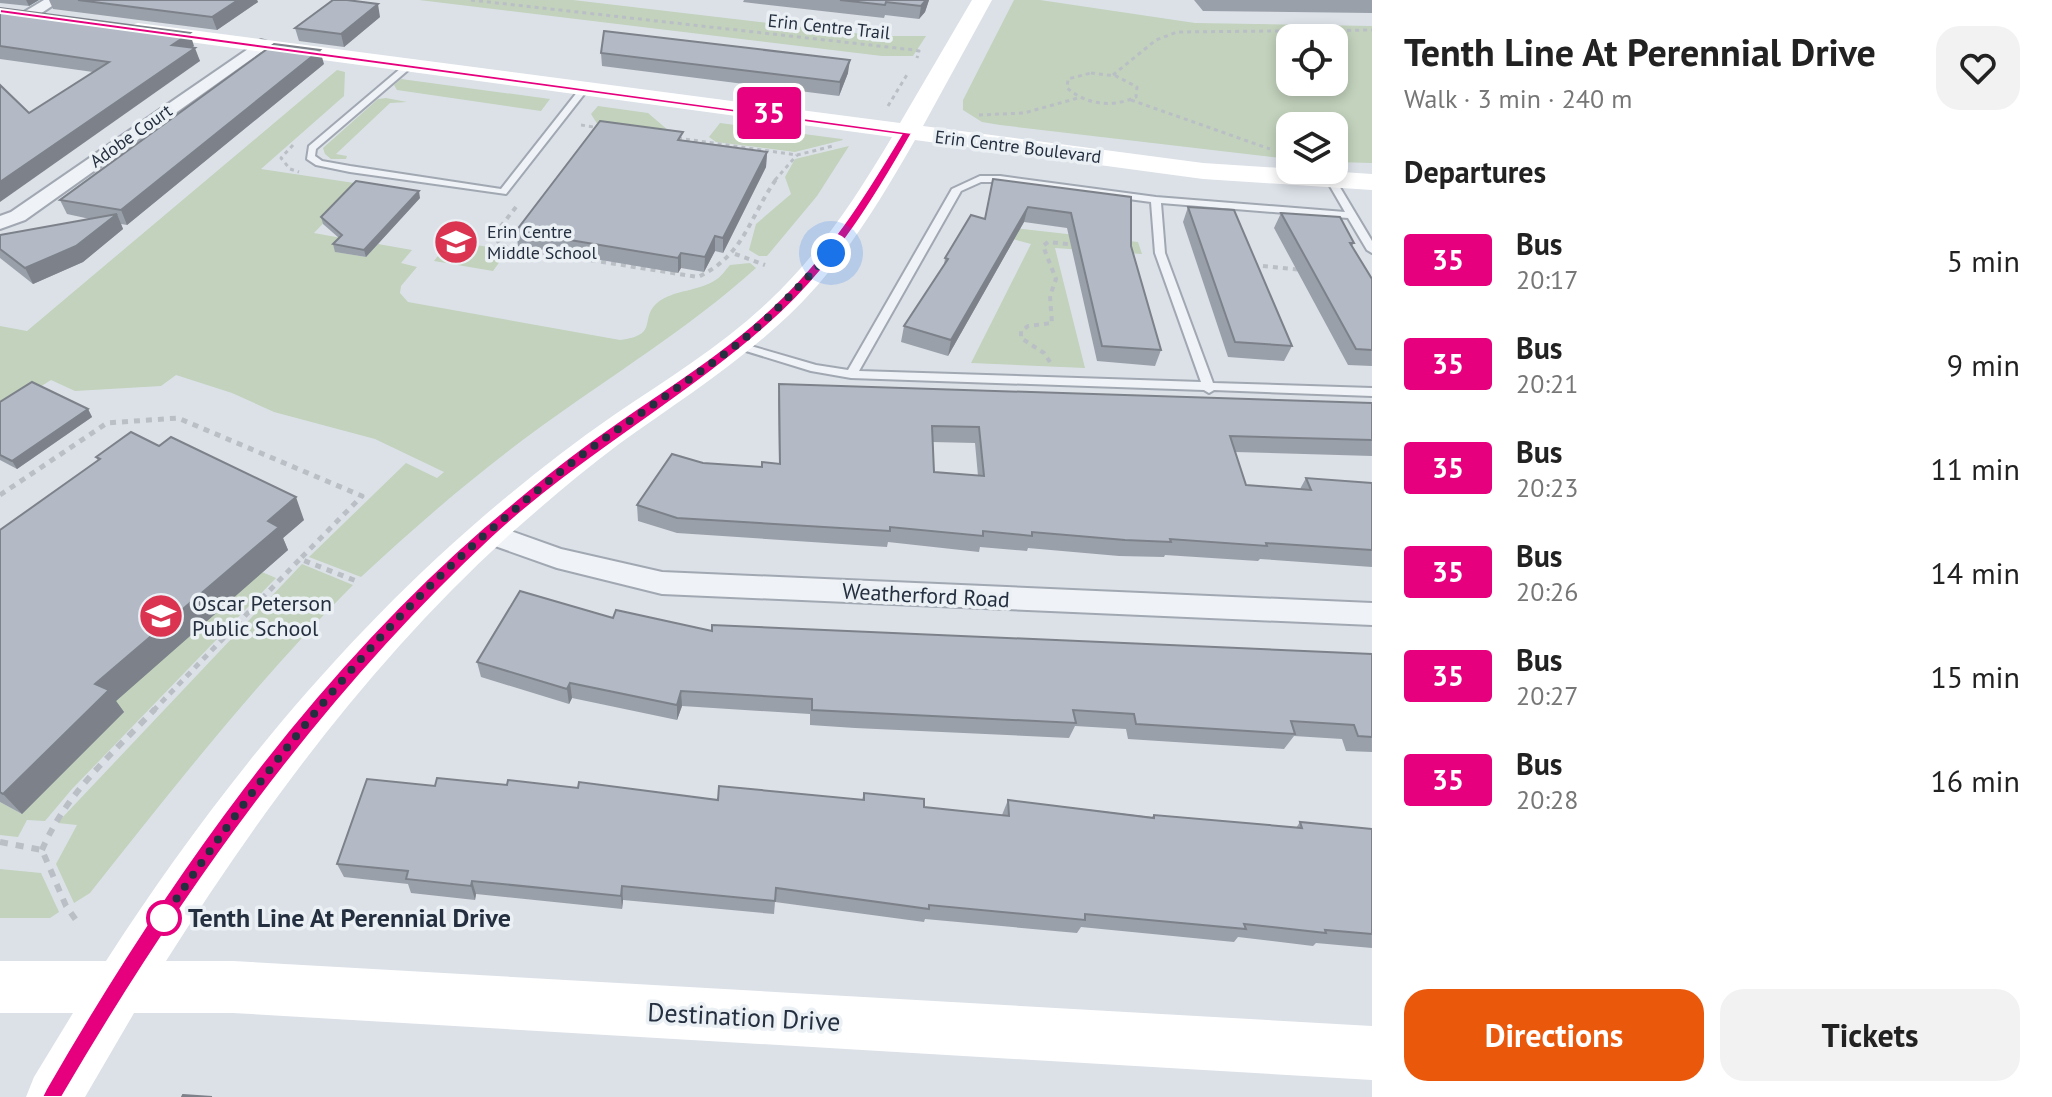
<!DOCTYPE html>
<meta charset="utf-8">
<style>
body{margin:0;font-family:"PT Sans",sans-serif;background:#f2f2f2;color:#222;height:100vh;display:flex;flex-direction:column;font-size:30px;white-space:nowrap}
*{box-sizing:border-box;margin:0}
p{font-size:26px;color:#767676}
.icon{flex:none;width:44px;height:44px;fill:none;stroke:currentColor;stroke-width:2;stroke-linecap:round;stroke-linejoin:round}
.map{position:relative;flex:1;overflow:hidden}
.details{display:flex;flex-direction:column;background:#fff;width:680px}
.details>*{flex:none}
.badge{padding:0 16px;border-radius:6px;font-size:28px;line-height:52px}
.tools{position:absolute;left:1276px;top:24px;display:grid;gap:16px}
.tools a{display:grid;place-items:center;width:72px;height:72px;border-radius:16px;background:#fff;box-shadow:0 4px 12px #0003;font-size:40px}
.you{position:absolute;width:40px;height:40px;margin:-20px;border:6px solid #fff;border-radius:50%;background:#1a73e8;box-shadow:0 0 0 12px #1a73e833}
.map>.badge{position:absolute;translate:-50% -50%;box-shadow:0 0 0 4px #fff}
h2{padding:0 32px;font-size:30px;line-height:72px}
.round{display:grid;place-items:center;flex:none;width:84px;height:84px;border-radius:24px;background:#f2f2f2}
.summary{display:flex;align-items:center;justify-content:space-between;height:136px;padding:0 32px}
h1{font-size:38px;font-weight:700;line-height:60px}
.button{display:flex;gap:16px;margin-top:auto;padding:16px 32px}
.button a{flex:1;height:92px;border-radius:24px;background:#ea580c;color:#fff;font-size:32px;font-weight:700;line-height:92px;text-align:center}
.button a+a{background:#f2f2f2;color:#222}
ul{padding:0;list-style:none}
li{display:flex;align-items:center;gap:24px;height:104px;padding:0 32px}
li div{flex:1}
li b{display:block;font-size:30px}
li em{font-style:normal}
li .badge{min-width:88px;font-weight:700;text-align:center}
main{display:flex;flex:1;min-height:0}
.map>svg:first-child{display:block}
.green{fill:#c2d2bc;fill-rule:evenodd}
.lines{fill:none;stroke-linecap:round;stroke-linejoin:round}
.lane-casing{stroke:#a1a8b2;stroke-width:4}
.street-casing{stroke:#a1a8b2;stroke-width:4}
.path-far3{stroke:#babfc6;stroke-width:3;stroke-dasharray:4 4;stroke-linecap:butt}
.path-far2{stroke:#babfc6;stroke-width:4;stroke-dasharray:5 5;stroke-linecap:butt}
.path-far1{stroke:#babfc6;stroke-width:5;stroke-dasharray:6 6;stroke-linecap:butt}
.path{stroke:#babfc6;stroke-width:6;stroke-dasharray:8 8;stroke-linecap:butt}
.lane{fill:#eff2f6;fill-rule:evenodd}
.street{fill:#eff2f6;fill-rule:evenodd}
.secondary{fill:#fff;fill-rule:evenodd}
.wall{fill:#9aa0a9;fill-rule:evenodd}
.shaded-wall{fill:#7d828a}
.building{fill:#b3bac5;stroke:#7d828a;stroke-width:2;fill-rule:evenodd}
.line{fill:#e6007e;stroke:#fff;stroke-width:2}
.walk{stroke:#242f3f;stroke-width:8;stroke-dasharray:0 14.4}
.stop-dot{fill:#fff;stroke:#e6007e;stroke-width:4}
.labels{text-anchor:middle;stroke-width:7;stroke-linejoin:round;paint-order:stroke}
.far-street-label{font-size:18px;fill:#242f3f;stroke:#ebf0f5}
.far-poi-label{font-size:18px;fill:#242f3f;stroke:#ebf0f5;text-anchor:start}
.street-label{font-size:22px;fill:#242f3f;stroke:#ebf0f5}
.poi-label{font-size:22px;fill:#242f3f;stroke:#ebf0f5;text-anchor:start}
.near-stop-label{font-size:26px;font-weight:bold;fill:#242f3f;stroke:#ebf0f5;text-anchor:start}
.near-street-label{font-size:26px;fill:#242f3f;stroke:#ebf0f5}
</style>
<main>
<div class="map">
<svg width="1372" height="1097" viewBox="0 0 1372 1097">
<rect width="100%" height="100%" fill="#dce1e8"/>
<g class="green">
<path d="M419,0H573L879,36H926L913,56H882Z"/>
<path d="M1014,0H1040L1195,23L1372,26V163L1334,162V126H1290V159L1000,125L982,122L963,110V100ZM1290,38H1334V82H1290Z"/>
<path d="M337,70L345,72L344,96L261,169L361,184L314,233L347,239L336,252L366,257L378,244L412,250L401,263L417,267L401,286L400,293L408,302L620,340C660,335 639,319 657,303C674,289 699,292 717,279C722,276 726,269 730,265L750,263L756,268C688,329 612,375 539,428C476,474 418,524 361,577L309,557L406,463L437,478L444,472L375,439L274,412L232,393L176,375L161,386L75,391L51,380L8,407L0,403V326L27,331Z"/>
<path d="M401,79L550,99L541,111L397,90L394,85Z"/>
<path d="M386,98L407,102L390,103L336,154L347,156L346,159H331L325,154L323,148L378,99Z"/>
<path d="M598,106L648,113L669,131L598,125L591,114Z"/>
<path d="M720,123L842,139L843,140L795,152L716,142L709,137Z"/>
<path d="M849,146L817,196L767,256H759L749,250L756,224L791,194L785,177L795,159Z"/>
<path d="M977,224L1138,242L1142,254L1055,248L1085,368L971,363L1031,244L975,229Z"/>
<path d="M450,241L508,250L493,271L434,261Z"/>
<path d="M302,564L353,585C257,681 174,787 90,893L74,903L56,864L77,825L58,823L61,819Z"/>
<path d="M262,572L276,578L72,789L45,821L27,820L18,837L0,835V802L22,814L110,706Z"/>
<path d="M0,869L41,873L59,912L50,918H0Z"/>
</g>
<g class="lines">
<g class="lane-casing">
<g id="lane">
<path d="M407,63L414,65L316,149L315,156L322,161L350,166L501,189L582,86L589,88L506,194L350,172L316,165L307,159L309,146Z"/>
<path d="M980,176H1000L1156,197L1345,212L1327,181L1335,179L1372,241V253L1367,250L1348,218L1161,203L1165,253L1213,383L1372,388V396L1214,390L1209,393L1204,390L851,378L811,371L733,347L731,345L737,342L816,365L848,370L952,189ZM981,182H1000L1151,202L1155,253L1201,382L859,371L961,191Z"/>
</g>
</g>
<g class="street-casing">
<g id="street">
<path d="M44,0H61L34,18H24V12Z"/>
<path d="M261,40L267,42V48L25,220L0,229V216L11,212Z"/>
<path d="M488,523L561,549L662,572L1372,603V625L662,594L557,568L478,540L474,533L478,526Z"/>
</g>
</g>
<g class="path-far3">
<path d="M471,0L914,50L919,51L917,58"/>
<path d="M1091,73L1116,76L1137,87L1136,97C1112,108 1087,105 1067,88L1068,79Z"/>
<path d="M1113,75L1156,40L1177,32L1372,30"/>
<path d="M1131,100L1270,149"/>
<path d="M888,106L908,73"/>
<path d="M979,115L1024,113L1078,98"/>
<path d="M581,125L600,128"/>
<path d="M678,138L797,155L833,146"/>
<path d="M293,145L281,158L290,169L299,172"/>
<path d="M775,180L797,155"/>
</g>
<g class="path-far2">
<path d="M516,207L494,235L501,246L698,277C745,255 749,217 777,178"/>
<path d="M735,254L765,265"/>
<path d="M1253,265L1303,270"/>
<path d="M1050,362L1044,353L1021,338V331L1028,326L1052,323L1050,296L1056,279L1043,246L1048,242L1076,245"/>
</g>
<g class="path-far1">
<path d="M0,495L107,423L178,418L362,496L300,559"/>
<path d="M153,711L300,559L359,582"/>
</g>
<g class="path">
<path d="M0,842L42,850L66,906L78,923"/>
<path d="M42,850C66,793 113,753 155,709"/>
</g>
<use href="#lane" class="lane"/>
<use href="#street" class="street"/>
<path class="secondary" d="M972,0H992L923,126L1203,163L1372,174V190L1203,179L915,140C879,203 841,266 788,316C736,365 676,403 619,444C580,473 543,505 507,537C372,660 263,808 166,961H233L1372,1026V1080L233,1013H134L85,1097H26L34,1077L73,1013H0V961H106C211,798 337,642 485,515C526,480 569,446 614,415C667,379 723,345 769,301C820,253 857,196 892,137L138,35L131,33L128,29L131,25L138,23L900,123Z"/>
</g>
<g class="wall">
<path d="M0,0H39L29,6L0,3Z"/>
<path d="M49,0H257L258,2L217,30L53,9Z"/>
<path d="M744,0H929L925,12L919,19L885,15L884,18L743,2Z"/>
<path d="M1194,0H1372V13L1203,11Z"/>
<path d="M0,8L194,46L192,47L200,61L29,113L93,72L0,59Z"/>
<path d="M380,17L344,47L299,41L295,28Z"/>
<path d="M601,53L848,73L839,96L602,66Z"/>
<path d="M324,64L127,225L121,224L123,229L83,262L33,284L0,258V235L90,219L67,214L60,200Z"/>
<path d="M683,140L767,152L766,167L723,253L715,251L704,272L681,268L678,273L518,246L516,231Z"/>
<path d="M993,179L1131,197V246L1161,350L1155,366L1097,361L1067,228L1024,222L948,356L901,342L904,326L944,265L945,258L985,218Z"/>
<path d="M420,198L366,257L335,252L333,244L339,238L323,224L321,217Z"/>
<path d="M1188,207L1292,346L1284,361L1228,357L1183,222Z"/>
<path d="M1281,213L1354,243L1352,246L1372,279V366L1348,365L1274,228Z"/>
<path d="M779,384L1372,403V456L1235,452L1246,485L1300,489L1306,478L1372,483V567L1260,559L1258,561L1165,555L1164,557L1119,556L1028,548L1027,551L980,547L979,552L888,542L887,547L677,533L638,521L637,505L703,463L762,467L779,464L778,400ZM932,442L975,443L978,476L934,472Z"/>
<path d="M0,402L88,409L92,417L17,469L0,460Z"/>
<path d="M96,457L304,520L283,538L288,550L116,701L124,712L22,814L0,802V530L98,461Z"/>
<path d="M613,618L712,631L1372,654V752L1346,751L1342,739L1294,736L1284,749L1128,739L1126,729L1075,726L1069,738L855,728L810,725V714L682,706L677,720L572,698L569,704L481,677L477,662Z"/>
<path d="M507,785L578,788L718,800H862L864,793L924,807L1002,815L1008,800L1152,817L1154,815L1296,828L1300,822L1372,829V948L1316,943L1313,946L1238,937L1234,942L1081,927L1077,933L925,919L924,922L775,902L774,914L623,900L622,909L476,894L475,900L411,893L408,884L344,877L337,864L435,786Z"/>
</g>
<g class="shaded-wall">
<path d="M26,0H39L29,6Z"/>
<path d="M238,0H257L258,2L217,30L212,17Z"/>
<path d="M926,0H929L925,12L919,19L921,6Z"/>
<path d="M378,4L380,17L344,47L341,34Z"/>
<path d="M190,33L194,46L177,58L172,45Z"/>
<path d="M195,48L200,61L0,202V182Z"/>
<path d="M320,50L324,64L127,225L121,210Z"/>
<path d="M850,60L848,73L839,96L840,82Z"/>
<path d="M767,152L766,167L723,253V238Z"/>
<path d="M419,191L420,198L366,257L364,250Z"/>
<path d="M1028,207L1024,222L948,356L951,340Z"/>
<path d="M117,214L123,229L83,262L33,284L25,268Z"/>
<path d="M715,236V251L704,272L705,257Z"/>
<path d="M681,253V268L678,273V258Z"/>
<path d="M88,409L92,417L17,469L12,461Z"/>
<path d="M296,497L304,520L283,538L288,550L116,701L124,712L22,814L3,794L95,684L268,521Z"/>
<path d="M570,683L572,698L569,704L567,689Z"/>
<path d="M681,691L682,706L677,720V705Z"/>
<path d="M472,881L476,894L475,900L471,886Z"/>
<path d="M622,886L623,900L622,909L621,896Z"/>
</g>
<g class="building">
<path d="M78,0H238L212,17Z"/>
<path d="M333,0H347L378,4L341,34L295,28Z"/>
<path d="M840,0H926L921,6L886,2L885,5Z"/>
<path d="M0,8L190,33L172,45L195,48L0,182V85L29,113L109,62L0,46Z"/>
<path d="M604,31L850,60L840,82L601,53Z"/>
<path d="M274,44L320,50L121,210L60,200Z"/>
<path d="M600,121L683,132L678,140L767,152L723,238L715,236L705,257L681,253L678,258L516,231Z"/>
<path d="M993,179L1131,197V246L1161,350L1102,346L1071,213L1028,207L951,340L904,326L948,259L945,258L971,215L985,219Z"/>
<path d="M356,181L419,191L364,250L333,244L342,235L321,217Z"/>
<path d="M1188,207L1234,210L1292,346L1235,342Z"/>
<path d="M1281,213L1340,217L1354,243H1350L1372,279V350L1356,349Z"/>
<path d="M117,214L76,246L25,268L0,249V235Z"/>
<path d="M32,382L88,409L12,461L0,455V402Z"/>
<path d="M779,384L1372,403V440L1230,436L1246,485L1311,490L1306,478L1372,483V550L1266,543L1267,546L1170,539L1171,542L1125,540L1032,532V536L983,531V536L890,527V531L677,518L637,505L672,454L703,463L762,467V462L780,464ZM932,426L979,427L984,476L934,472Z"/>
<path d="M131,432L159,446L171,437L296,497L268,521L279,527L95,684L109,690L3,794L0,792V530L100,459L96,457Z"/>
<path d="M520,591L613,618L616,610L712,631V625L1372,654V737L1358,736L1354,725L1291,721L1295,734L1136,724L1134,714L1073,710L1076,723L812,710V699L681,691L677,705L570,683L567,689L477,662Z"/>
<path d="M437,778L507,785L508,780L578,788L579,782L718,800L719,786L864,800V793L924,799V807L1009,816L1008,800L1154,818V815L1302,828L1300,822L1372,829V934L1325,930L1326,933L1244,924L1246,929L1085,914V920L929,905V909L776,888L775,901L622,886L621,896L472,881L471,886L406,879L408,871L337,864L367,779L435,786Z"/>
<path d="M183,1095L212,1097H182Z"/>
</g>
<path class="line" d="M0,9L912,133C875,198 837,260 782,312C692,396 582,454 492,538C317,701 179,897 62,1097H42L46,1089C164,884 305,683 484,527C514,502 544,476 575,453C640,403 713,363 773,306C827,256 864,197 901,135L0,13Z"/>
<g class="lines">
<path class="walk" d="M164,918L158,926C253,785 359,645 488,532C519,506 550,479 582,455C632,418 685,384 735,346C770,319 800,285 831,253"/>
</g>
<defs>
<g id="school-disc" transform="scale(2.3)"><circle r="9.5" fill="#da3451" stroke="#ebf0f5"/><path d="M0-5L7-2L0 1L-7-2ZM-4 1L0 2.5L4 1V4Q0 6-4 4Z" fill="#fff"/></g>
</defs>
<g fill-rule="evenodd">
<use href="#school-disc" x="456" y="242"/>
<use href="#school-disc" x="161" y="616"/>
</g>
<circle class="stop-dot" cx="164" cy="918" r="16"/>
<g class="labels">
<g class="far-street-label">
<text transform="translate(829 27) rotate(6)" y="6">Erin Centre Trail</text>
<text transform="translate(131 136) rotate(-35)" y="6">Adobe Court</text>
<text transform="translate(1018 147) rotate(7)" y="6">Erin Centre Boulevard</text>
</g>
<g class="far-poi-label">
<text x="487" y="238">Erin Centre<tspan x="487" dy="21">Middle School</tspan></text>
</g>
<g class="street-label">
<text transform="translate(926 595) rotate(3)" y="8">Weatherford Road</text>
</g>
<g class="poi-label">
<text x="192" y="611">Oscar Peterson<tspan x="192" dy="25">Public School</tspan></text>
</g>
<g class="near-stop-label">
<text x="188" y="927">Tenth Line At Perennial Drive</text>
</g>
<g class="near-street-label">
<text transform="translate(744 1017) rotate(3)" y="9">Destination Drive</text>
</g>
</g>
</svg>
<div class="tools">
<a><svg class="icon" aria-label="locate" viewBox="0 0 24 24"><circle cx="12" cy="12" r="6"/><path d="M12 2v4M12 18v4M2 12h4M18 12h4"/></svg></a>
<a><svg class="icon" aria-label="layers" viewBox="0 0 24 24"><path d="M12 4l9 5-9 5-9-5zM3 14l9 5 9-5"/></svg></a>
</div>
<div class="you" style="left:831px;top:253px"></div>
<b class="badge" style="left:769px;top:113px;background:#e6007e;color:#fff">35</b>
</div>
<section class="details">
<div class="summary"><div><h1>Tenth Line At Perennial Drive</h1><p>Walk · 3 min · 240 m</p></div><a class="round"><svg class="icon" aria-label="heart" viewBox="0 0 24 24"><path d="M12 20l-8-8c-3-5 5-10 8-4 3-6 11-1 8 4z"/></svg></a></div>
<h2>Departures</h2>
<ul>
<li><span class="badge" style="background:#e6007e;color:#fff">35</span><div><b>Bus</b><p>20:17</p></div><em>5 min</em></li>
<li><span class="badge" style="background:#e6007e;color:#fff">35</span><div><b>Bus</b><p>20:21</p></div><em>9 min</em></li>
<li><span class="badge" style="background:#e6007e;color:#fff">35</span><div><b>Bus</b><p>20:23</p></div><em>11 min</em></li>
<li><span class="badge" style="background:#e6007e;color:#fff">35</span><div><b>Bus</b><p>20:26</p></div><em>14 min</em></li>
<li><span class="badge" style="background:#e6007e;color:#fff">35</span><div><b>Bus</b><p>20:27</p></div><em>15 min</em></li>
<li><span class="badge" style="background:#e6007e;color:#fff">35</span><div><b>Bus</b><p>20:28</p></div><em>16 min</em></li>
</ul>
<div class="button"><a>Directions</a><a>Tickets</a></div>
</section>
</main>
